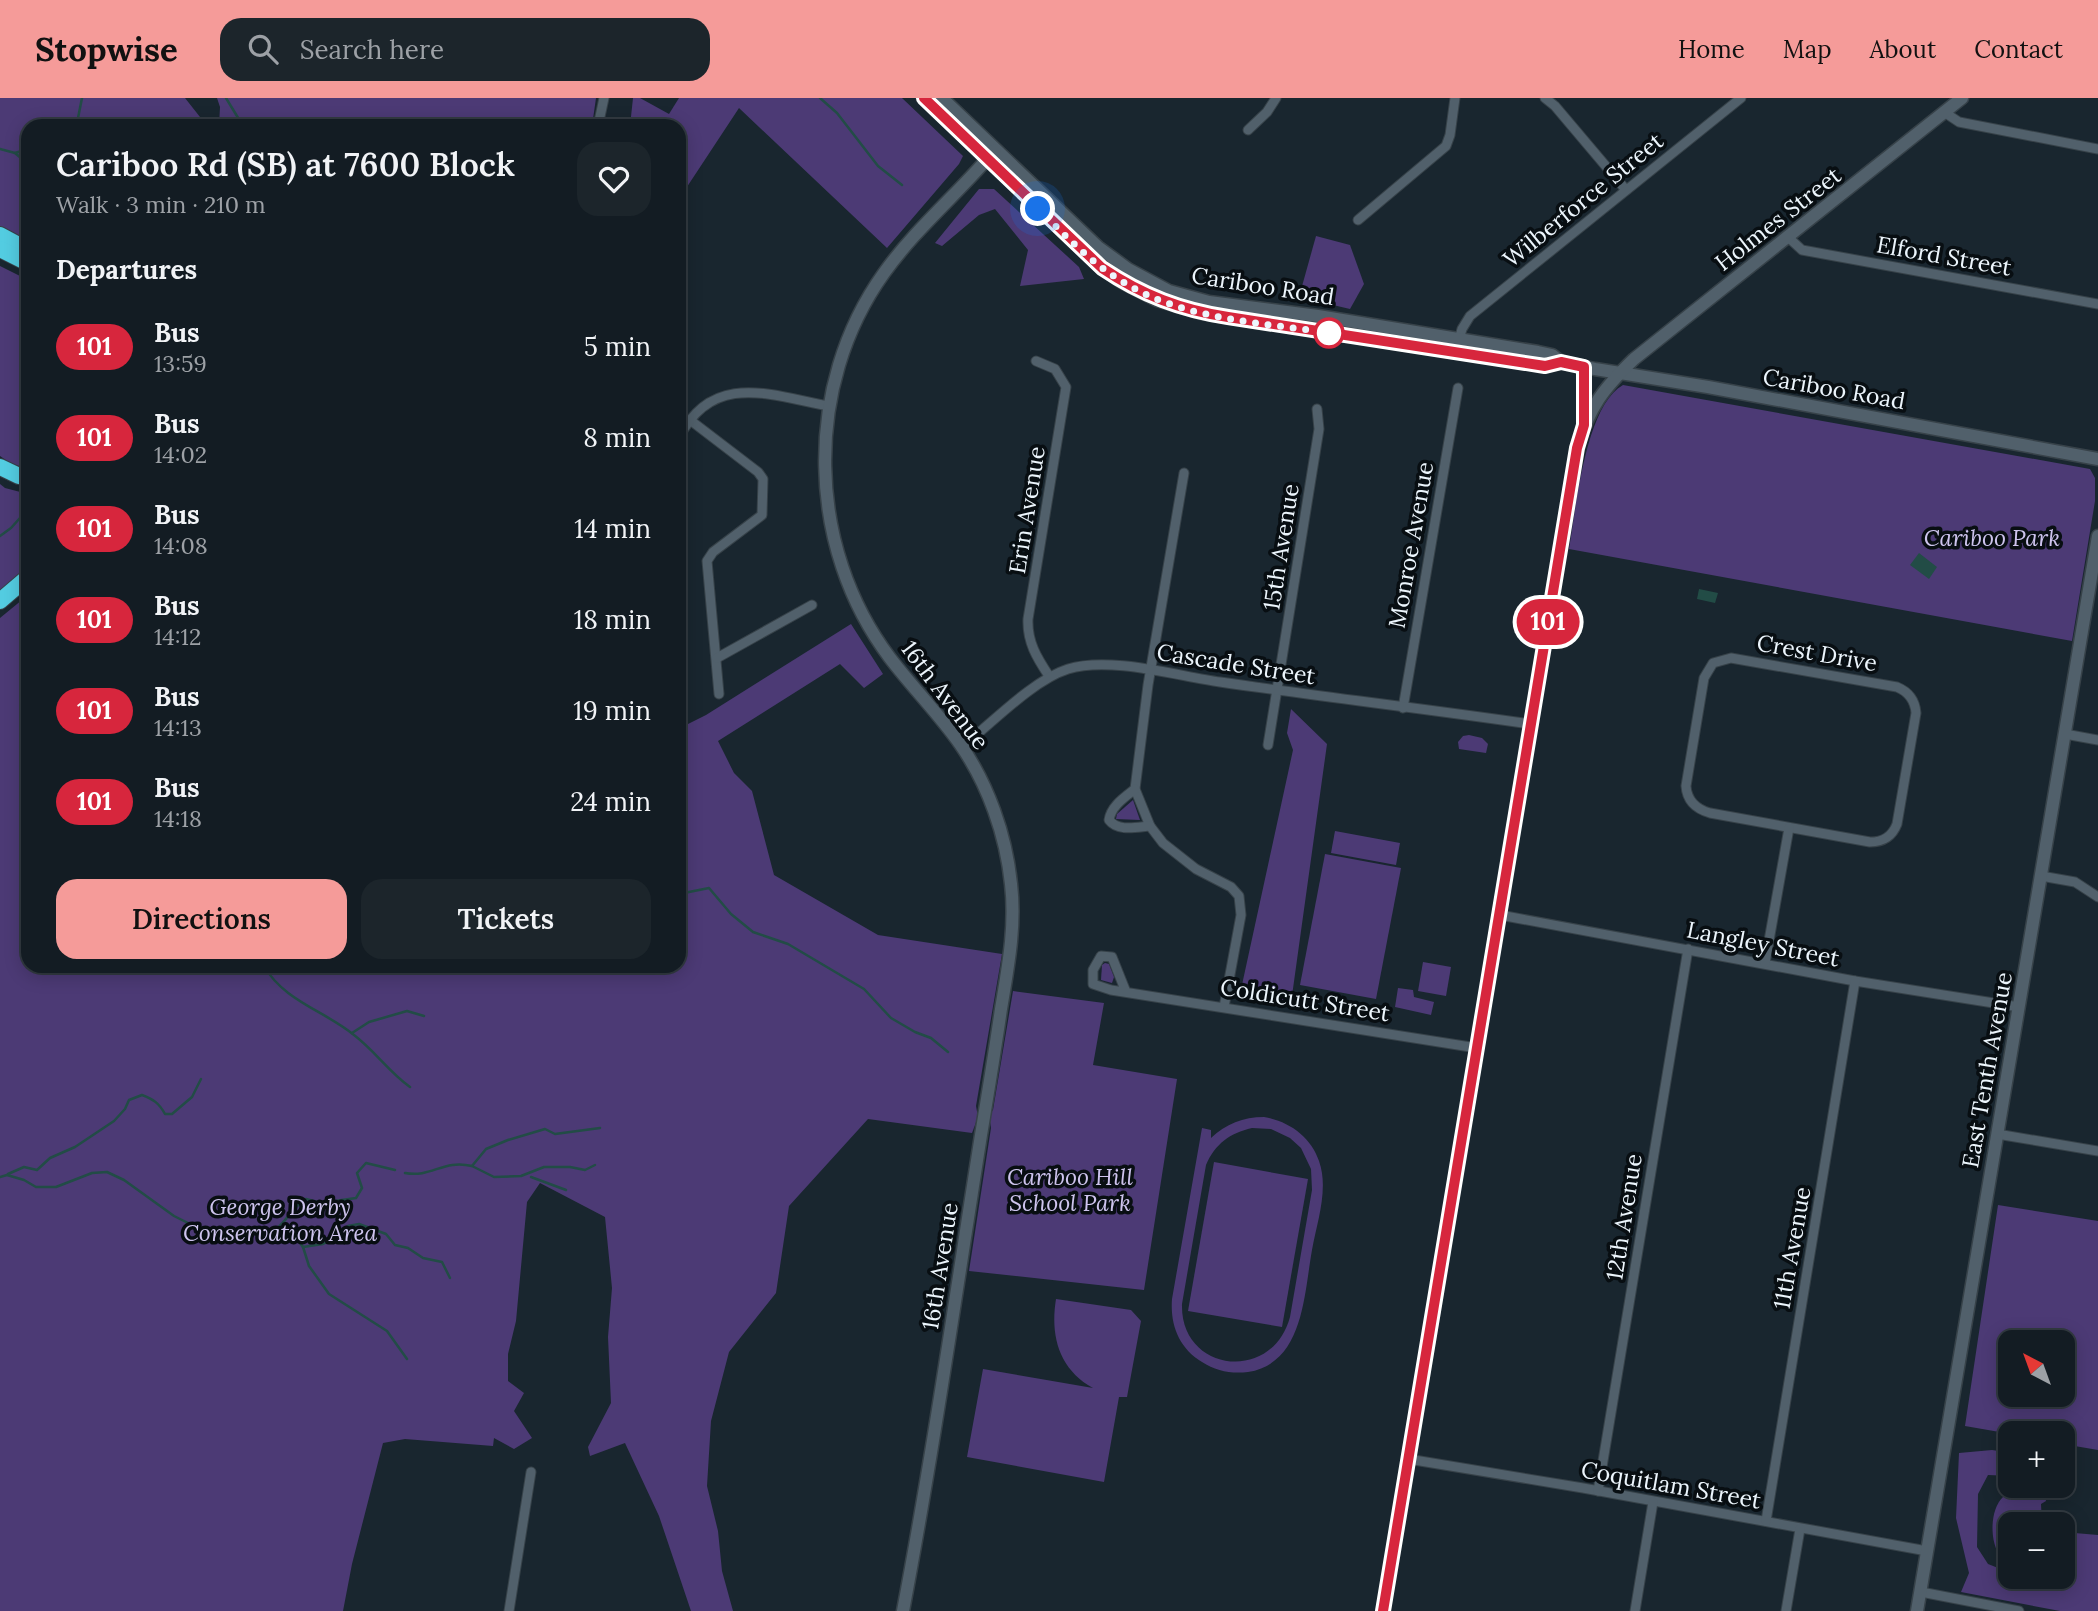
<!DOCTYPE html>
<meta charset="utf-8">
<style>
body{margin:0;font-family:Lora,serif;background:#1c252b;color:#f1f3f6;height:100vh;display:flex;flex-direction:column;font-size:26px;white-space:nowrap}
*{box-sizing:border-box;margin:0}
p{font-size:23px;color:#9da1a6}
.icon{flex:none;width:38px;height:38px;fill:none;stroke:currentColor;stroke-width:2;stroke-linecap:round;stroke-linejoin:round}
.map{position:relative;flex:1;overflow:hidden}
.side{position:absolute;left:21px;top:21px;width:665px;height:854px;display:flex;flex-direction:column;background:#131c23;border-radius:21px;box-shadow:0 4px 18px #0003,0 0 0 2px #323a41}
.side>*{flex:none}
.badge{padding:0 14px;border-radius:23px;font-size:24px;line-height:46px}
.needle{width:46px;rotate:319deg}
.fabs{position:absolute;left:1998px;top:1232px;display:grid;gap:14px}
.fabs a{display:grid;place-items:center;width:77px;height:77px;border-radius:14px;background:#131c23;box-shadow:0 4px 18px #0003,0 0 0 2px #323a41;font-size:35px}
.you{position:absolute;width:35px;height:35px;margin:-18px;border:5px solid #fff;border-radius:50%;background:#1a73e8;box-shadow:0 0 0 10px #1a73e833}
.map>.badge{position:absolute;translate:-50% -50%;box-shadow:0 0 0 4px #fff}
h2{padding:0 35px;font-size:26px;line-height:63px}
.round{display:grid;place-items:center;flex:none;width:74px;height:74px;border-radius:21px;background:#1c252b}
.overview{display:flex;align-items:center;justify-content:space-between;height:119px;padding:0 35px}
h1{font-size:33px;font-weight:600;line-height:52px}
.cta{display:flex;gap:14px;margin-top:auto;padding:14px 35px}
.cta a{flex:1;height:80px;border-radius:21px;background:#f59b99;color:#111;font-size:28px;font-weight:600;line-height:80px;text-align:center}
.cta a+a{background:#1c252b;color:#f1f3f6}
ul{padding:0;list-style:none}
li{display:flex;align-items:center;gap:21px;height:91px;padding:0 35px}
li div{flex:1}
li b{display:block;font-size:26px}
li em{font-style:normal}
li .badge{min-width:77px;font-weight:700;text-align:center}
header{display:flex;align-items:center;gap:42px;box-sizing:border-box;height:98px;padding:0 35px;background:#f59b99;color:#111}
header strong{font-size:33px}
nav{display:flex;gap:38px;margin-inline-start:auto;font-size:24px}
.search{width:490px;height:63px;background:#1c252b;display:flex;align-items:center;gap:18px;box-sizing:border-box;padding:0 24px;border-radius:21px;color:#9da1a6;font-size:26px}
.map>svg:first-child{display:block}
.green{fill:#4c3a75;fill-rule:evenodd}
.water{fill:#224c46}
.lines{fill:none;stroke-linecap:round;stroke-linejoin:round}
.stream{stroke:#224c46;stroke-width:2.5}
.street-casing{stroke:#374249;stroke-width:11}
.secondary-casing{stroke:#374249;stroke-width:15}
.highway-casing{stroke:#374249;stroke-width:18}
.street{stroke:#51606b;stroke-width:9}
.secondary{stroke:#51606b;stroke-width:12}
.highway{stroke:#53cce1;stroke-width:16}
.line-casing{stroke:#fff;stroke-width:16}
.line{stroke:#d7263d;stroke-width:10}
.walk{stroke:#ecf5fc;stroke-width:7;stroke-dasharray:0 12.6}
.stop-dot{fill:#fff;stroke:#d7263d;stroke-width:3.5}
.labels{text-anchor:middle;stroke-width:7;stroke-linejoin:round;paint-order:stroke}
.street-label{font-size:23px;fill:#ecf5fc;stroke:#080e12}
.park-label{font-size:23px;font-style:italic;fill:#cec4ee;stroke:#080e12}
</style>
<header>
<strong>Stopwise</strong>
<div class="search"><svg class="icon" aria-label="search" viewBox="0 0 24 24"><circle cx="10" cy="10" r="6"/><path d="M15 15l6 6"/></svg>Search here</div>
<nav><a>Home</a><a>Map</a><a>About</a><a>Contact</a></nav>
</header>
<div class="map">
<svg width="2098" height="1513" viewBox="0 0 2098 1513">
<rect width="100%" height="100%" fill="#19262f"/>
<g class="green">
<path d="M0,0H185L200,19L203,28H28V146L0,132Z"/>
<path d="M217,0H596L592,28H219L220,9Z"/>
<path d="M633,0H640L669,16L679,0H902L963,58L959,66L887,150L739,10L679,101V28H630Z"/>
<path d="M979,91H994L1079,169L1084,181L1020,188L1028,152L995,111L979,117L942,148L935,145Z"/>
<path d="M1316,138L1350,147L1364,186L1350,211L1299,199Z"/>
<path d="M0,168L28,182V371L10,365L0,358Z"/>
<path d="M1623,287L2090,371L2095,380V403L2072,543L1569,451C1576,411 1585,308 1623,287Z"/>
<path d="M0,386L5,390L28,396V475L0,499Z"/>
<path d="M28,497V868H679V609L682,629L706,617L851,526L883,576L864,590L840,566L718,643L734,675L752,693L774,777L878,837L1002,856L976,1008L978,1019L972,1035L868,1021L789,1108L776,1195L729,1254L711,1323L707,1388L718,1433L722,1473L733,1513H691L659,1418L625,1345L590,1358L588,1349L611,1305L608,1239L612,1190L605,1119L540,1085L527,1104L516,1223L508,1256V1283L524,1295L514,1313L532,1340L514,1351L494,1340L493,1348L405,1341L383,1345L352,1466L343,1513H0V520Z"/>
<path d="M1291,611L1327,646L1291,905L1240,896L1293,652L1287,635Z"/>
<path d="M1469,637L1482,640L1488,646L1486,655L1459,651L1458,644L1463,638Z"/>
<path d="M1133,702L1140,722L1116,721L1117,716Z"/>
<path d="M1335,733L1400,745L1396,767L1331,755Z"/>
<path d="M1325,756L1401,770L1376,901L1300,887Z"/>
<path d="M1423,864L1451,869L1446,898L1418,893Z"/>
<path d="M1105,865L1109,866L1114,879L1112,885L1101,882L1102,867Z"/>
<path d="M1398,890L1413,892L1414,899L1434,904L1431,917L1395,909Z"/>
<path d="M1013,893L1104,905L1093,967L1177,981L1144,1192L969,1173L991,1030L989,1017L993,1012Z"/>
<path d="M1264,1019C1289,1023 1311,1039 1319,1063C1329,1091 1317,1124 1312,1152C1304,1196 1304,1265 1248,1274C1231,1276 1216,1273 1202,1264C1179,1250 1170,1227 1172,1201L1202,1030L1211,1032V1040C1226,1026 1243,1019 1264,1019ZM1252,1030L1271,1031L1290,1040L1301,1050L1311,1071L1312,1092L1290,1219C1272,1286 1180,1274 1182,1206L1206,1067C1215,1046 1230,1035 1252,1030Z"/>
<path d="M1214,1064L1308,1081L1282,1229L1188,1213Z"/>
<path d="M1998,1107L2098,1123V1352L2063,1346V1335L2011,1336L1965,1328ZM2011,1244H2063V1297H2011Z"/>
<path d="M1056,1201L1131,1212L1141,1223L1127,1299H1119L1104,1384L967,1359L983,1271L1093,1290C1059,1271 1050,1238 1056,1201Z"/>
<path d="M1992,1352L2011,1355V1378L1988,1377L1978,1396L1977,1449L1988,1466L2011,1475V1479H2063V1434L2098,1437V1513H2060L1961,1494L1969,1475L1956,1420L1959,1355Z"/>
<path d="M2034,1389H2044L2046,1403L2041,1406L2042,1426H2011V1467C1989,1459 1987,1414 2003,1399C2011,1390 2022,1391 2034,1389Z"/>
</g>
<g class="water">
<path d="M1919,455L1937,469L1929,481L1910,467Z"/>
<path d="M1699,491L1718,495L1715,505L1697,501Z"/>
</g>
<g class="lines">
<g class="stream">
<path d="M226,0L240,23L239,28"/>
<path d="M820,0L837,15L878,68L902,87"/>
<path d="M72,28L78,20L82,0"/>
<path d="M0,51L15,55L28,66"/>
<path d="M15,55L28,51"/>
<path d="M0,438L11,430L28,411"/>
<path d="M679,796L709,790L731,816L753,834L788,846L864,891L891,920L915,934L931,940L948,954"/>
<path d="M264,868C284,903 325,913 354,937C375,953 389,974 410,989"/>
<path d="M352,935L369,924L407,913L424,918"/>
<path d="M472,1068L494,1079L521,1078L544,1069H570L585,1072L595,1067"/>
<path d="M405,1075C432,1080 443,1061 472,1068L486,1051L508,1042L545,1031L555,1036L600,1030"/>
<path d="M8,1076L24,1069L37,1072L50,1060L75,1049L114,1023L125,1011L129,1002L142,997C153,1001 159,1005 165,1016H172L192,999L201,981"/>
<path d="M0,1079L7,1077L24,1082L36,1089H56L92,1075L107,1074L124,1082L174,1118L204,1133L244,1132L262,1139C286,1130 287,1113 306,1101L321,1105L356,1100L362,1090L357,1075L366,1065L395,1072"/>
<path d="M531,1079L566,1092"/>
<path d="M286,1126L303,1149L309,1168L329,1196L387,1233L407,1261"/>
<path d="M303,1149L323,1146L335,1140L348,1128L359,1126L386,1136L395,1147L408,1150L423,1160L442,1164L450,1180"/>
</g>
<g class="street-casing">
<g id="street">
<path d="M1545,0L1555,8L1626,92"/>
<path d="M1944,14L1959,24L2098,51"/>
<path d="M598,28L604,0"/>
<path d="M1248,32L1267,14L1276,0"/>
<path d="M1358,122L1446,48L1450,37L1455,0"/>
<path d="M1789,140L1802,152L2098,206"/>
<path d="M1459,242L1462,231L1470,218L1741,0"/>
<path d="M1036,263L1055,271L1066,289L1028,521C1027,544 1037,560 1049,578"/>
<path d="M690,322L758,374L763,381L762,417L713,454L707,463L719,596"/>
<path d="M679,340C712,273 771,297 828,308"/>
<path d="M1184,375L1148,587L1135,691L1150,728L1163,745L1196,771L1231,789L1239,798L1241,817L1224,909"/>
<path d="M717,560L812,507"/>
<path d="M1731,560L1897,589C1909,594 1915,602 1916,615L1897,726C1892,739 1883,744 1870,744L1710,715C1696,711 1687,703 1686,688L1704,580L1713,565Z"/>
<path d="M1403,610L1458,290"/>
<path d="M2065,636L2098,642"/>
<path d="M1268,647L1319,331L1317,311"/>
<path d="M962,649C992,625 1033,582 1068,571C1110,558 1177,578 1220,584C1323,599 1427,611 1530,626"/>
<path d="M1135,691C1125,699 1111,708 1109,722C1118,734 1137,729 1150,728"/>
<path d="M2041,778L2075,784L2098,799"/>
<path d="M1500,817L1855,883L2019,909"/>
<path d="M1765,865L1789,730"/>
<path d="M1126,894L1112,859L1101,858L1093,872V886L1111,892L1477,950"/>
<path d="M1997,1036L2098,1053"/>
<path d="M1408,1361L1583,1390L1927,1453"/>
<path d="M1598,1393L1688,851"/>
<path d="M1766,1423L1855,883"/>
<path d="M1921,1494L2019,1513"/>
<path d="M509,1513L531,1374"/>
<path d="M1635,1513L1653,1404"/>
<path d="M1786,1513L1800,1431"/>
</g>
</g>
<g class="secondary-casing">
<g id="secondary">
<path d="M923,0L1102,170L1122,184L1157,202L1202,215L1545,268L1561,264"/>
<path d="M942,0L1098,149L1128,171L1169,193L1209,204L1318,218L1538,254L1552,257L1561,264L1595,271L1708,289L2098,361"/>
<path d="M1584,269V321"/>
<path d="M903,1513C933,1355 956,1195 981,1037C988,995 995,953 1001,911C1008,869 1016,828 1011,786C1006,737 988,686 960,646C939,616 912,589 890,560C806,449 803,288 884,175C916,130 960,94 995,52"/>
<path d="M1383,1513L1577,350C1589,309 1604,290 1634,261L1962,0"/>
<path d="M1917,1513L2098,438"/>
</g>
</g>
<g class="highway-casing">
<g id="highway">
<path d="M0,137L28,152"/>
<path d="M0,151L28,165"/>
<path d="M0,369L19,378L28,380"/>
<path d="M0,503L28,479"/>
</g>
</g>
<use href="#street" class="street"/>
<use href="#secondary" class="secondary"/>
<use href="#highway" class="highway"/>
</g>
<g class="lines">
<g class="line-casing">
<path id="line" d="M924,0L1102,170C1142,197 1181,212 1228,219L1545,268L1561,264L1584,269V327L1577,350L1383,1513"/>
</g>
<use href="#line" class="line"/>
<path class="walk" d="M1038,111C1065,137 1091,165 1123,184C1184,222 1260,224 1329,235"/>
</g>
<circle class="stop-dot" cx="1329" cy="235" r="14"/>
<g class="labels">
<g class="street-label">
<text transform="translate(1583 102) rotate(-39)" y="8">Wilberforce Street</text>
<text transform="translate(1778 121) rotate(-38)" y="8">Holmes Street</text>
<text transform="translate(1944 158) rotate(10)" y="8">Elford Street</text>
<text transform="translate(1263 188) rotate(9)" y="8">Cariboo Road</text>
<text transform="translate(1834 291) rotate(10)" y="8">Cariboo Road</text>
<text transform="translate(1027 412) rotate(-81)" y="8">Erin Avenue</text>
<text transform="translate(1411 447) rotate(-80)" y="8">Monroe Avenue</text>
<text transform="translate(1281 449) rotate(-81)" y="8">15th Avenue</text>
<text transform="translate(1817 555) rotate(10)" y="8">Crest Drive</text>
<text transform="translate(1236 566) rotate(9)" y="8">Cascade Street</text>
<text transform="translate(945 597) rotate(53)" y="8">16th Avenue</text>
<text transform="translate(1763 846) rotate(11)" y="8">Langley Street</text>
<text transform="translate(1305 902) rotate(9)" y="8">Coldicutt Street</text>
<text transform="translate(1987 972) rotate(-80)" y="8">East Tenth Avenue</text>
<text transform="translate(1624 1119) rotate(-81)" y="8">12th Avenue</text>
<text transform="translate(1792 1150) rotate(-80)" y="8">11th Avenue</text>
<text transform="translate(940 1168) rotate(-81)" y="8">16th Avenue</text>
<text transform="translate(1671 1387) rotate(10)" y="8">Coquitlam Street</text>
</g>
<g class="park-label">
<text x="1992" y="448">Cariboo Park</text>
<text x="1070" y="1087">Cariboo Hill<tspan x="1070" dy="26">School Park</tspan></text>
<text x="280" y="1117">George Derby<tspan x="280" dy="26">Conservation Area</tspan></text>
</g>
</g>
</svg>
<div class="fabs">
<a><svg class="needle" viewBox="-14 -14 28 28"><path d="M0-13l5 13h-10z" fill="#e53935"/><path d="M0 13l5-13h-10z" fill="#9da1a6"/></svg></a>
<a>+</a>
<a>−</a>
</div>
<div class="you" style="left:1038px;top:111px"></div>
<b class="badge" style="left:1548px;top:524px;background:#d7263d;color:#fff">101</b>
<section class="side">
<div class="overview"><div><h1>Cariboo Rd (SB) at 7600 Block</h1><p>Walk · 3 min · 210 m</p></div><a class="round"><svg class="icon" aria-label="heart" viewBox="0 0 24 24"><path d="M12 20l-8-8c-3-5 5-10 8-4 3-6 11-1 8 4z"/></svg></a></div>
<h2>Departures</h2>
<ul>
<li><span class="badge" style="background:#d7263d;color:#fff">101</span><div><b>Bus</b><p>13:59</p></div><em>5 min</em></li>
<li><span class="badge" style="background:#d7263d;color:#fff">101</span><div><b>Bus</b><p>14:02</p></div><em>8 min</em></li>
<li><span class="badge" style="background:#d7263d;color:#fff">101</span><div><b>Bus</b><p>14:08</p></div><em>14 min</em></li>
<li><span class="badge" style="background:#d7263d;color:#fff">101</span><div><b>Bus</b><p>14:12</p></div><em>18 min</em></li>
<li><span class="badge" style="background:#d7263d;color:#fff">101</span><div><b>Bus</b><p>14:13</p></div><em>19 min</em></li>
<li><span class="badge" style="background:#d7263d;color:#fff">101</span><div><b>Bus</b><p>14:18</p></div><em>24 min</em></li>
</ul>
<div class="cta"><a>Directions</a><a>Tickets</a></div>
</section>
</div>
